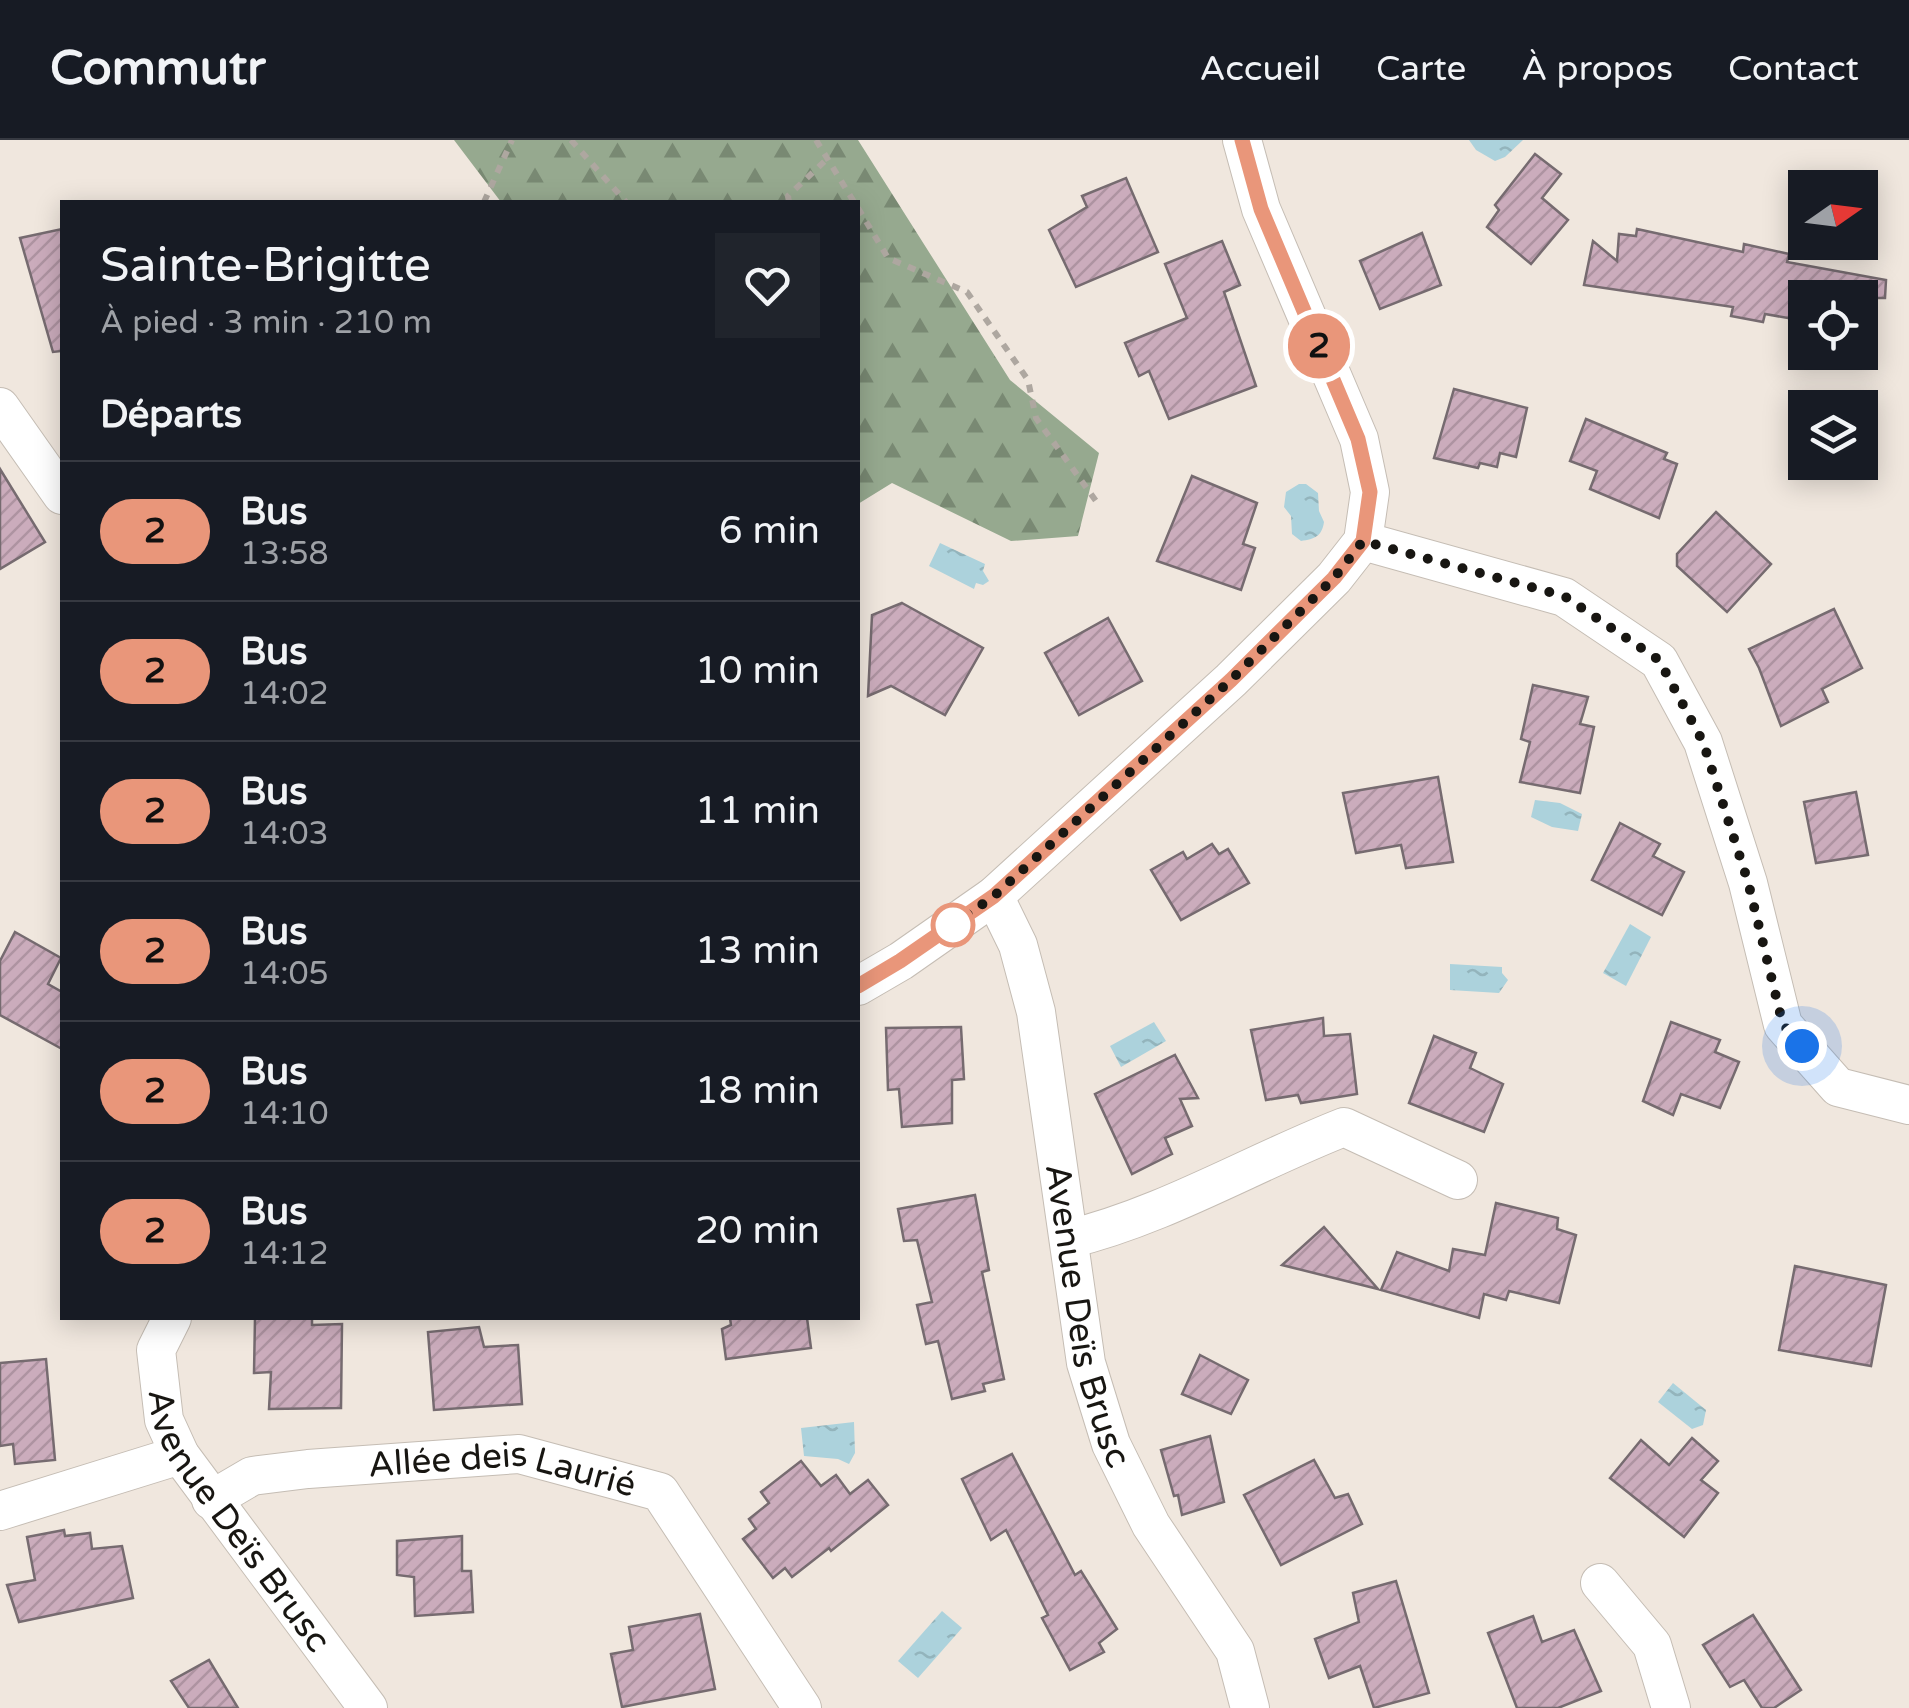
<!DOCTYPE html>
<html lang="fr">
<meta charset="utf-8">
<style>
body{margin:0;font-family:"Varela Round",sans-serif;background:#20242c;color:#f1f3f6;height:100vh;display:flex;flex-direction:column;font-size:38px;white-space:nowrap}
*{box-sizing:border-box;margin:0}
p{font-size:32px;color:#9ea1a6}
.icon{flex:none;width:55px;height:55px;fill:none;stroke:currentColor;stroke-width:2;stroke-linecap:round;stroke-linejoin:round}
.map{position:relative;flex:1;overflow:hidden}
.panel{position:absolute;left:60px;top:60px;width:800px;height:1120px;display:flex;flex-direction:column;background:#171b24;border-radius:0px;box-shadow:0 5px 25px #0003}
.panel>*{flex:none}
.badge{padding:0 20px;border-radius:32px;font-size:35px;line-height:65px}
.needle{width:65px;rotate:76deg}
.buttons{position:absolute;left:1788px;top:30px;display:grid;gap:20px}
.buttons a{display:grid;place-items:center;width:90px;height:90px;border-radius:0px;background:#171b24;box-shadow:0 5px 25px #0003;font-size:50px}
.you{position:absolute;width:50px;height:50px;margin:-25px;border:8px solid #fff;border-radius:50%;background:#1a73e8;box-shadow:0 0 0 15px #1a73e833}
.map>.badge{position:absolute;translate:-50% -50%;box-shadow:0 0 0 5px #fff}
h2{padding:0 40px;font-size:38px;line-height:90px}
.round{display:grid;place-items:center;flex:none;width:105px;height:105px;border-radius:0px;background:#20242c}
.head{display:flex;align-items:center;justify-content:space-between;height:170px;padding:0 40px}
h1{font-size:48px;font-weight:600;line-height:75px}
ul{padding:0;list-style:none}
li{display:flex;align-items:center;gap:30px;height:140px;padding:0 40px;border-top:2px solid #363941}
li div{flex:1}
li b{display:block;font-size:38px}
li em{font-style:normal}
li .badge{min-width:110px;font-weight:700;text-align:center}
header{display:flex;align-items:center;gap:60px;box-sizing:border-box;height:140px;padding:0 50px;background:#171b24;border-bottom:2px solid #363941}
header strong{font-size:48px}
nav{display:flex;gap:55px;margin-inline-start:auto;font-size:35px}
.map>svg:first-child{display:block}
.forest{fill:url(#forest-firs)}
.water{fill:url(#water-ripples)}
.building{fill:url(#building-hatch);stroke:#766b70;stroke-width:2.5}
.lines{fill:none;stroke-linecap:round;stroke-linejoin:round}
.street-casing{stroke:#c5bdb4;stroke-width:40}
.path{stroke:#aea7a0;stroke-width:6;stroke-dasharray:8 8;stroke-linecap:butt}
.street{stroke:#fff;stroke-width:38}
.line-casing{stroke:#fff;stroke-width:22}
.line{stroke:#e9967a;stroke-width:15}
.walk{stroke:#181612;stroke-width:10;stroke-dasharray:0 18}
.stop-dot{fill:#fff;stroke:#e9967a;stroke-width:5}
.labels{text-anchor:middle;stroke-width:10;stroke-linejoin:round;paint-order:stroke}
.street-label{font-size:35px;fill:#181612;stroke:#fff}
</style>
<header>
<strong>Commutr</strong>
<nav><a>Accueil</a><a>Carte</a><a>À propos</a><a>Contact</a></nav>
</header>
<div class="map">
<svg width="1909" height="1568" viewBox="0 0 1909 1568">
<defs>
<pattern id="forest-firs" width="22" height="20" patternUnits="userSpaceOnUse" patternTransform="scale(2.5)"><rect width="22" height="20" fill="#96a98f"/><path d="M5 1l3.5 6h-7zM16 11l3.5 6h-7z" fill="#798973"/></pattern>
<pattern id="water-ripples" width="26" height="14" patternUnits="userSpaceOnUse" patternTransform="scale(2.5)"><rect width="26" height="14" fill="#acd2dc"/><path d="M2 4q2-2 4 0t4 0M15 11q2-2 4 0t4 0" fill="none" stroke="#93b4bc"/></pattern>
<pattern id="building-hatch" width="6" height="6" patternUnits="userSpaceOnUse" patternTransform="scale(2.5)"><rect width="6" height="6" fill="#cbacbc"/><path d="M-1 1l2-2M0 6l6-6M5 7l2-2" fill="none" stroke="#ae93a1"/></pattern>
</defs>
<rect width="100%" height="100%" fill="#f0e7de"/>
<path class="forest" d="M454,0H858L1010,240L1099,313L1078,396L1011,401L892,343L858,364V62H501Z"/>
<g class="water">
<path d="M1469,0H1523L1505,17L1495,21L1476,10Z"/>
<path d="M1299,344H1306L1318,353L1319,371L1324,382C1322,396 1315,399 1301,401L1292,394L1291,376L1284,367L1286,352Z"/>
<path d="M940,403L985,424L983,431L989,441L983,445L976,443L974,449L929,426Z"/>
<path d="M1535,660L1560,663L1582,674L1578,691L1552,687L1531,677Z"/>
<path d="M1630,784L1651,797L1626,846L1603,833Z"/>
<path d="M1450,824L1502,827V833L1508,840L1499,853L1450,850Z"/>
<path d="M1154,882L1166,901L1121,927L1110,906Z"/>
<path d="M1673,1243L1706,1270L1703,1285L1692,1289L1658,1262Z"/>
<path d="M854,1282L855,1313L849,1324L838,1319L804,1316L801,1288Z"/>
<path d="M942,1471L962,1488L918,1538L898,1521Z"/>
</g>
<g class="building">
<path d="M1535,14L1561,34L1542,58L1568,80L1531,124L1487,87L1499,70L1495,65Z"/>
<path d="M1126,38L1158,112L1076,147L1049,90L1087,67L1082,56Z"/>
<path d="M62,89V211L53,212L20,98Z"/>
<path d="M1637,89L1743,112L1744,104L1789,114L1787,122L1886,140L1885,158H1805V181L1765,174L1763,182L1731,176L1733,167L1584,145L1593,101L1617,121L1619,94L1636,96Z"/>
<path d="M1422,93L1441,145L1380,169L1360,121Z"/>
<path d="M1222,101L1240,145L1224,152L1256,246L1169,279L1149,231L1139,236L1125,203L1187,178L1165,124Z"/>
<path d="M1454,249L1527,268L1516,317L1500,313L1497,327L1480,323L1478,328L1434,318Z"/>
<path d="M1586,279L1667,313L1664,319L1677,324L1659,378L1590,349L1597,331L1570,321Z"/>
<path d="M0,329L45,402L0,429Z"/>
<path d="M1192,336L1257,363L1243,404L1255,408L1241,450L1157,421Z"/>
<path d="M1716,372L1771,424L1727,472L1677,426V414Z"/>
<path d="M902,463L983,508L945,575L891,546L868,556L872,475Z"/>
<path d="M1834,469L1862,528L1822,549L1828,562L1781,586L1759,528L1749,509Z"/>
<path d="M1108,478L1142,541L1079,575L1045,513Z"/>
<path d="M1533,545L1588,557L1580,584L1594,587L1580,653L1520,642L1530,602L1521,599Z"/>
<path d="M1438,637L1453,722L1406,728L1401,705L1356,713L1343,653Z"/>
<path d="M1856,652L1868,715L1816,723L1804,662Z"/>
<path d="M1620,683L1660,704L1653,716L1684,732L1662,775L1592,740Z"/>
<path d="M1212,704L1219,714L1228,709L1249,743L1181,780L1151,730L1183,712L1187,719Z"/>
<path d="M15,792L61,818L48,844L62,852V909L0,875V821Z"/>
<path d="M1323,878L1324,896L1350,894L1357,954L1301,963L1298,955L1266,960L1251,890Z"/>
<path d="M1671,882L1720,900L1715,912L1739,922L1720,968L1681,954L1673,975L1643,961Z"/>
<path d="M961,887L964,939L952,940V983L902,987L899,949L888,950L886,888Z"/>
<path d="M1434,896L1476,913L1470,928L1503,944L1484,992L1409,963Z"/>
<path d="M1175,915L1198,958L1180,959L1192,986L1165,998L1172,1014L1132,1034L1095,954Z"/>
<path d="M975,1055L989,1130L982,1132L1004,1239L983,1244L985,1251L952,1259L938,1201L926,1204L917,1165L932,1162L917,1100L904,1101L898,1069Z"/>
<path d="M1496,1063L1558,1078L1557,1089L1576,1095L1559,1163L1509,1151L1506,1160L1484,1154L1479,1178L1381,1150L1397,1112L1449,1131L1453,1109L1485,1115Z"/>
<path d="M1324,1087L1378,1149L1282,1125Z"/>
<path d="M1795,1126L1886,1145L1871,1226L1779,1210Z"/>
<path d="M255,1178H312V1185L342,1184L341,1268L269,1269L271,1232L254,1233Z"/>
<path d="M730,1178H807L811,1208L726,1219L722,1189L731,1185Z"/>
<path d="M479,1187L484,1207L518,1205L522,1264L434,1270L428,1192Z"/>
<path d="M1200,1215L1248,1240L1231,1274L1182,1254Z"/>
<path d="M46,1219L55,1320L15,1324L13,1304L0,1306V1223Z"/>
<path d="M1210,1296L1224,1362L1182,1375L1178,1355L1174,1356L1161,1310Z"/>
<path d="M1692,1298L1718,1321L1701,1340L1718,1353L1684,1397L1610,1338L1641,1300L1669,1325Z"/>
<path d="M1012,1314L1075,1435L1081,1431L1117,1489L1099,1503L1104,1512L1070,1530L1042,1478L1048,1475L1006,1390L991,1400L962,1339Z"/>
<path d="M1314,1320L1335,1358L1348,1354L1362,1384L1281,1425L1244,1355Z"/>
<path d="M801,1321L821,1346L836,1335L850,1354L868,1340L888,1365L831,1411L829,1408L792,1437L785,1428L773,1438L743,1399L756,1389L749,1379L769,1363L761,1352Z"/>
<path d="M64,1390L65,1396L90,1393L92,1409L122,1406L133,1458L19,1482L7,1445L35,1440L27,1397Z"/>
<path d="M462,1396V1431H471L473,1472L415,1476L414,1437L397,1435V1401Z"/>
<path d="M1396,1441L1429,1553L1374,1568L1360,1526L1329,1538L1315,1499L1359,1482L1353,1453Z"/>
<path d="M700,1474L715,1549L622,1567L611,1514L633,1510L629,1487Z"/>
<path d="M1753,1475L1801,1550L1774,1568H1762L1744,1540L1730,1547L1703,1505Z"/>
<path d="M1533,1476L1542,1502L1574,1490L1601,1551L1558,1568H1517L1488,1493Z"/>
<path d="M209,1520L238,1568H189L171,1541Z"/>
</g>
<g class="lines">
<g class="street-casing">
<g id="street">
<path d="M0,267L62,355"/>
<path d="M1363,401L1564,457L1659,521L1703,602L1748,743L1783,885L1838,947L1909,965"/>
<path id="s1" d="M994,756L1018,805L1036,872L1086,1223L1111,1304L1151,1385L1235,1511L1250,1568"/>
<path d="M858,846L901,821L994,756L1231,540L1334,438L1363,401L1370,352L1359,299L1261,69L1242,0"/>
<path d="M1069,1099C1164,1076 1252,1023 1344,987L1458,1040"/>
<path id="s2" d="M172,1178L156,1210L164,1280L180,1315L368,1568"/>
<path id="s3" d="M211,1360L252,1336L308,1329L519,1314L660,1352L802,1568"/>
<path d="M0,1371L180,1315"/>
<path d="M1600,1443L1652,1505L1671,1568"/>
</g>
</g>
<g class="path">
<path d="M571,0L626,62"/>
<path d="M816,0L854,62"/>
<path d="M484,62L512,0"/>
<path d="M789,62L788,56L827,19"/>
<path d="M858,68L888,118L967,152L1028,240L1036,278L1096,361"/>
</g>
<use href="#street" class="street"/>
</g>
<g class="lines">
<g class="line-casing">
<path id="line" d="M858,846L900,821L994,756L1231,540L1334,438L1363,401L1370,352L1358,299L1261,69L1242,0"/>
</g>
<use href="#line" class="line"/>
<path class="walk" d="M953,785L994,756L1231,540L1334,438L1363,401L1564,456L1659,520L1703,602L1748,742L1783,885L1802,906"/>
</g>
<circle class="stop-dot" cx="953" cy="785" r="20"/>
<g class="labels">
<g class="street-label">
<text dy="12" stroke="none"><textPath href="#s1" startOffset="432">Avenue Deïs Brusc</textPath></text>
<text dy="12" stroke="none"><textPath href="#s3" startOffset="300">Allée deis Laurié</textPath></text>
<text dy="12" stroke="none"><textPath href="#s2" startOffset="230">Avenue Deïs Brusc</textPath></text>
</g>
</g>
</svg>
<div class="buttons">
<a><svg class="needle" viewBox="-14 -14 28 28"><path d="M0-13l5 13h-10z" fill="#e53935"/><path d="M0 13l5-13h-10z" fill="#9ea1a6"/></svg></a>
<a><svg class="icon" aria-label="locate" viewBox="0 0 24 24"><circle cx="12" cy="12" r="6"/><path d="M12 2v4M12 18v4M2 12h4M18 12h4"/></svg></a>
<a><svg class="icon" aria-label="layers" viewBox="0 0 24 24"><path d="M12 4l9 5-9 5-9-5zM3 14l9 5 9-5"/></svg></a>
</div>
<div class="you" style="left:1802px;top:906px"></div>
<b class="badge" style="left:1319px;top:206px;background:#e9967a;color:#111">2</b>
<section class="panel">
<div class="head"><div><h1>Sainte-Brigitte</h1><p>À pied · 3 min · 210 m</p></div><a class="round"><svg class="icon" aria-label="heart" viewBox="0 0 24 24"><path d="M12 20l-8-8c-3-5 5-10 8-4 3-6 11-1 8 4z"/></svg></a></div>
<h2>Départs</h2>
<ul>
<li><span class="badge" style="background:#e9967a;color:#111">2</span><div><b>Bus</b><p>13:58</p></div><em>6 min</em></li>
<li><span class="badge" style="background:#e9967a;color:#111">2</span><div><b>Bus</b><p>14:02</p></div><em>10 min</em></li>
<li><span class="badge" style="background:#e9967a;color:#111">2</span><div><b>Bus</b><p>14:03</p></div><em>11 min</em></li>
<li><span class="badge" style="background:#e9967a;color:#111">2</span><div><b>Bus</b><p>14:05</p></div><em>13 min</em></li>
<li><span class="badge" style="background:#e9967a;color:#111">2</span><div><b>Bus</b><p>14:10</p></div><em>18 min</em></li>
<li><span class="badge" style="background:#e9967a;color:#111">2</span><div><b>Bus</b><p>14:12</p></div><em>20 min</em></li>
</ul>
</section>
</div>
